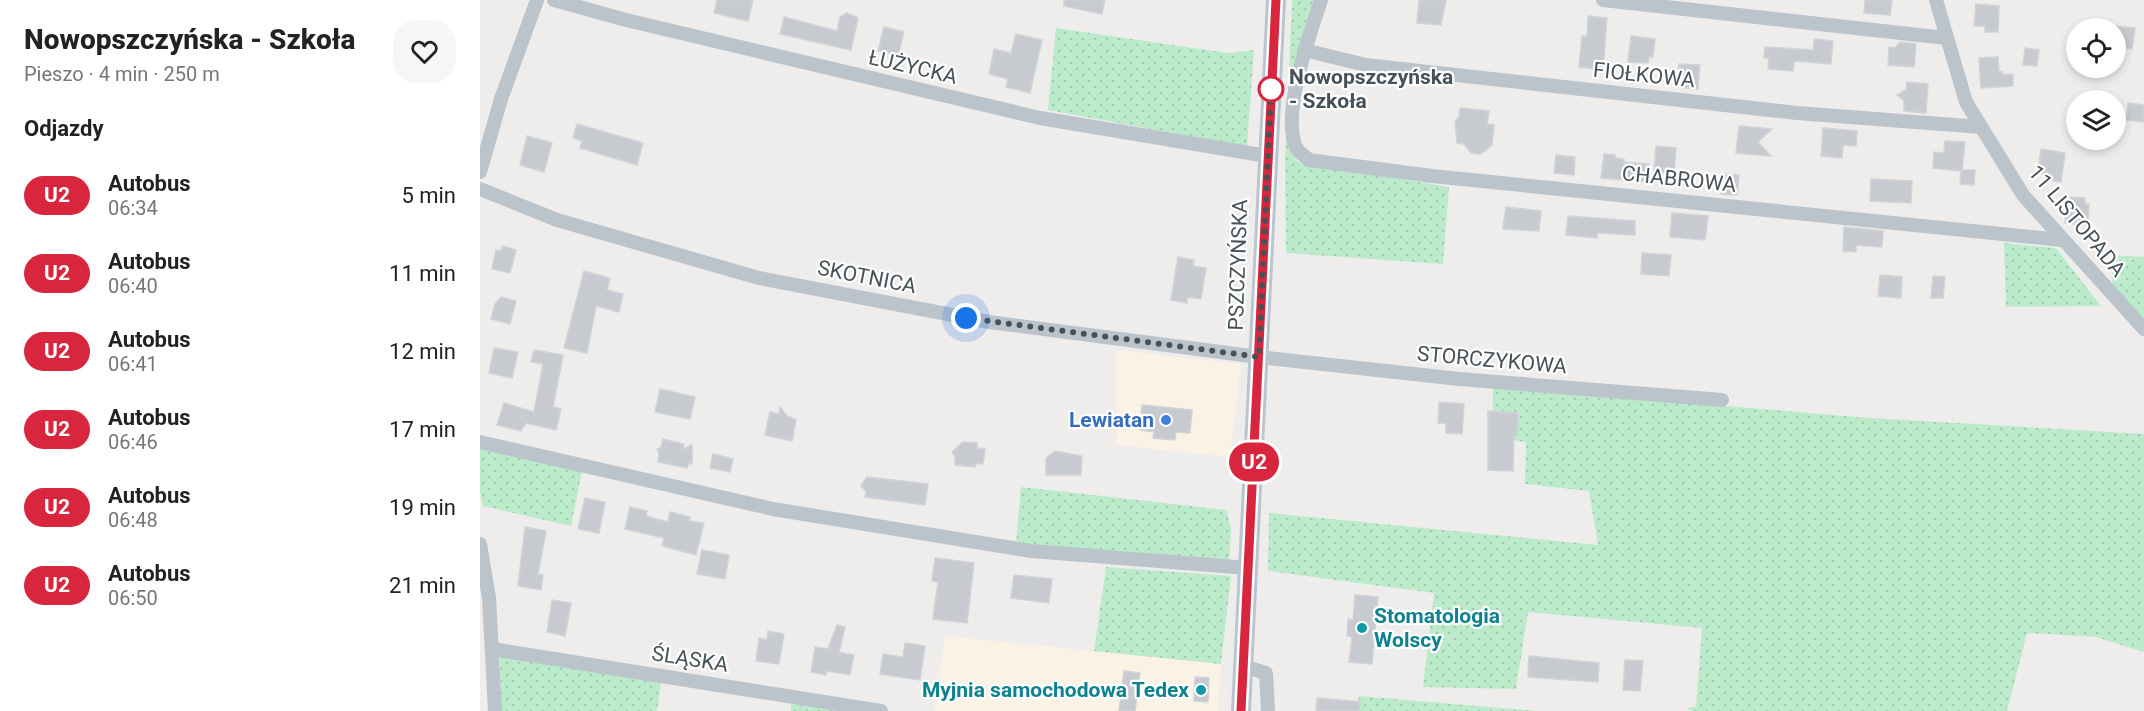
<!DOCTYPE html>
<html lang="pl">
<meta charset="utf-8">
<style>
body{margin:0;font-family:Roboto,sans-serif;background:#f6f6f6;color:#222;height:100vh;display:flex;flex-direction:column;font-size:22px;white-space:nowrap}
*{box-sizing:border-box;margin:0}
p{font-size:20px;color:#767676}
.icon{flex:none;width:33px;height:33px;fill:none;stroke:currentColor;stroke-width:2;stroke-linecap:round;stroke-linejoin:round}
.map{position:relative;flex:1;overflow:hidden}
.sheet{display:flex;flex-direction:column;background:#fff;width:480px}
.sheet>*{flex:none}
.badge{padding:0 12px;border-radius:20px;font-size:21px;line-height:39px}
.fabs{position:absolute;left:1586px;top:18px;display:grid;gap:12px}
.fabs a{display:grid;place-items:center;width:60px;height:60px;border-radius:50%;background:#fff;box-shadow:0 3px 9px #0003;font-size:30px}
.you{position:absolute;width:30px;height:30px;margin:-15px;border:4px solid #fff;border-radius:50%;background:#1a73e8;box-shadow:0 0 0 9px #1a73e833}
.map>.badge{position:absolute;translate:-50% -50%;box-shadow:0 0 0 3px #fff}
h2{padding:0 24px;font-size:22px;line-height:54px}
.round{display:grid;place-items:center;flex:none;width:63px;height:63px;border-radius:24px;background:#f6f6f6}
.overview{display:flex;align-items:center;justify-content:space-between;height:102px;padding:0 24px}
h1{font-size:28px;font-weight:800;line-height:45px}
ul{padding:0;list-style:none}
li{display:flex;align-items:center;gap:18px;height:78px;padding:0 24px}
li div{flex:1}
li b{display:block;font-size:22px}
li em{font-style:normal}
li .badge{min-width:66px;font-weight:700;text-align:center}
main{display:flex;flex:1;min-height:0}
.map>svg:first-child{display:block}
.commercial{fill:#faf2e5}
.grass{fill:url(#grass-dots)}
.building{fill:#c7cacf;stroke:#d0d3d7;stroke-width:1.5}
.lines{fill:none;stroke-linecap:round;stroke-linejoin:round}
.street{stroke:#bbc4cb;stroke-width:14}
.secondary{stroke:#bac6cf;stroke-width:20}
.line-casing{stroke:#fff;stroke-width:14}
.line{stroke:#d7263d;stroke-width:9}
.walk{stroke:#465158;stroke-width:6;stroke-dasharray:0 10.8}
.stop-dot{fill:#fff;stroke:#d7263d;stroke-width:3}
.shop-dot{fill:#3f7fe0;stroke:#fff;stroke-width:2}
.culture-dot{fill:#0f9aa8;stroke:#fff;stroke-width:2}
.labels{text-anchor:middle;stroke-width:4.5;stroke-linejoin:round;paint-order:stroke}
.street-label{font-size:21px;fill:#465158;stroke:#fff}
.stop-label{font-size:21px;font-weight:bold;fill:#465158;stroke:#fff;text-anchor:start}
.shop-label{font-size:21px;font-weight:bold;fill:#366cbe;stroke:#fff;text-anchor:end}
.culture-label{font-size:21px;font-weight:bold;fill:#0d838f;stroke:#fff;text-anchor:start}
</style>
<main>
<section class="sheet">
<div class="overview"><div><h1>Nowopszczyńska - Szkoła</h1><p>Pieszo · 4 min · 250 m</p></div><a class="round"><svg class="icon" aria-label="heart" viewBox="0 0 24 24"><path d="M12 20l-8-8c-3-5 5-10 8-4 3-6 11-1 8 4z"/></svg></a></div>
<h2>Odjazdy</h2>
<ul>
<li><span class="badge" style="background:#d7263d;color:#fff">U2</span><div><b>Autobus</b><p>06:34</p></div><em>5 min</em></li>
<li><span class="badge" style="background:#d7263d;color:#fff">U2</span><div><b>Autobus</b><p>06:40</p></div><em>11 min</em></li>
<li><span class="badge" style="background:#d7263d;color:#fff">U2</span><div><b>Autobus</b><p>06:41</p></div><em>12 min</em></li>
<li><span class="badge" style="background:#d7263d;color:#fff">U2</span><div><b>Autobus</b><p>06:46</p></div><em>17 min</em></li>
<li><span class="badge" style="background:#d7263d;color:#fff">U2</span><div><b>Autobus</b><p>06:48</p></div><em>19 min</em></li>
<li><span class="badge" style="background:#d7263d;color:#fff">U2</span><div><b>Autobus</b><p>06:50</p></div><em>21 min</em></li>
</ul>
</section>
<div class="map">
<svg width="1664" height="711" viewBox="0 0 1664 711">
<defs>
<pattern id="grass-dots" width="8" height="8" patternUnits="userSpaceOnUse" patternTransform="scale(1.5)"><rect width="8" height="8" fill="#bcebcb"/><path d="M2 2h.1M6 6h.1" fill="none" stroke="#a3cbb0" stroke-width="1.8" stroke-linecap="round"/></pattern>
</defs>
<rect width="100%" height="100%" fill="#efecec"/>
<g class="commercial">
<path d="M636,350L761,364L750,457L637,445Z"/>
<path d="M465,636L741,664L738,711H454Z"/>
</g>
<g class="grass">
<path d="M812,0H836C821,50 789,112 818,162L969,187L963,264L806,253L805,160Z"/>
<path d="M576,28L748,53L774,50L767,147L568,110Z"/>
<path d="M1524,243L1576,248L1621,306L1526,307Z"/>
<path d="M1631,255L1664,257V327L1633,296Z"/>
<path d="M1013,386L1376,417L1664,434V652L1616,637L1547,633L1527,711H1213L1206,708L1216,707L1222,628L1048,612L1036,689L943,687L954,593L788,571L789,513L1118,545L1109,491L1045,484L1046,442L1012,437Z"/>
<path d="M0,448L102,471L91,526L3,506L0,492Z"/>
<path d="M541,487L747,510L751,530L749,562L536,544Z"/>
<path d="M626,567L751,576L741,664L614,651Z"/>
<path d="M20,657L181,682L177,711H21Z"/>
<path d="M879,696L1059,711H877Z"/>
<path d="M312,701L375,711H311Z"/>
</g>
<g class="building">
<path d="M237,0H273L268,21L234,13Z"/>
<path d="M584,0H625L622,14L584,6Z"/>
<path d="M939,0H966L961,25L937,23Z"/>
<path d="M1385,0H1412L1410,15L1384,13Z"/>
<path d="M1496,4L1519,6L1518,32H1505V26H1494Z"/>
<path d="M367,13L378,18L371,50L300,34L304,17L357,31L360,17Z"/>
<path d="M1108,16L1127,18L1123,70L1099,67L1102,36H1107Z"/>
<path d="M1635,26L1655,28L1652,49L1635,47Z"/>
<path d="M404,27L424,32L418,56L398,51Z"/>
<path d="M536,34L562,40L550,93L526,87L528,79L509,74L514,49L531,53Z"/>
<path d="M1151,36L1175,39L1173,57H1169L1168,63L1148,62Z"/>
<path d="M1334,39L1353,41L1351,64L1314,61L1313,71L1288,69L1289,58H1284L1285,47L1333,50Z"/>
<path d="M1420,42L1436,44L1434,67L1408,65L1409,47L1415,48Z"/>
<path d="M1545,48L1559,50L1557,66L1543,65Z"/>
<path d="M1518,57L1519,72L1522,71L1523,75L1533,74V86L1501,88L1499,58Z"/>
<path d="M1199,64L1220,65L1218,89L1197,87Z"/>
<path d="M1427,82L1448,84L1446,113L1424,111V101L1417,95L1426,90Z"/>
<path d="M1648,103L1664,105V122L1646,120Z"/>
<path d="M980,108L1009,111L1007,124L1014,125L1012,145L1001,154L991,153L984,144L977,143L975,121L979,117Z"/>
<path d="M97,124L163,143L157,165L100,148L102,141L93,138Z"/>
<path d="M1259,126L1292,129L1278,142L1291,156L1256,153Z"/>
<path d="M1343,128L1377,131L1376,146L1363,145L1362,158L1341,156Z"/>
<path d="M47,136L72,143L64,172L40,165Z"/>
<path d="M1465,141L1485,142L1482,170H1495L1494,185L1480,184L1481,171L1453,168L1454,152L1464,153Z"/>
<path d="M1176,146L1196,148L1194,173L1174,172Z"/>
<path d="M1561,149L1585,153L1581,182L1567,180L1568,174L1558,173Z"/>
<path d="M1124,154L1135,155V158L1144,159V162L1169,164L1166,182L1121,178Z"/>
<path d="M1076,155L1095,157L1094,175L1074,173Z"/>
<path d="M1243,174L1259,175L1257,195L1241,194Z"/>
<path d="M1391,179L1432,181L1431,203L1390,201Z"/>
<path d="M1587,197L1605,198V204H1609L1608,225L1585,223Z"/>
<path d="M1026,207L1061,211L1059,231L1023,229Z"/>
<path d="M1192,213L1228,216L1225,240L1190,237Z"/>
<path d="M1088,216L1155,221V235L1117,233V238L1086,235Z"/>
<path d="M1364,227L1403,231L1402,247L1376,245V252L1363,251Z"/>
<path d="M22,246L36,250L30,273L12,269L16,250L21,251Z"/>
<path d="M1162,253L1191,255L1189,276L1161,274Z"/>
<path d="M698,257L714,260L713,266L726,268L721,299L707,297V303L691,300Z"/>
<path d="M104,271L130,278L127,290L143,294L139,312L116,306L107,353L84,348Z"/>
<path d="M1400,275L1422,277L1421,298L1398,296Z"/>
<path d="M1453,276L1465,277L1463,298H1451Z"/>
<path d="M21,297L36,301L30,324L11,319L15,304Z"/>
<path d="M14,348L38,352L32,378L9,373Z"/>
<path d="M54,350L83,355L73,407L81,409L76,430L46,423L41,431L17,425L24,403L54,412L63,364L51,362Z"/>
<path d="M180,389L215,397L210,419L175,412Z"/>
<path d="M959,402L984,404L982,434L966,433V423H958Z"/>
<path d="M662,405L712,410L710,433L696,432L695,440L673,438L674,432L660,430Z"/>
<path d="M300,407L307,416L316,420L312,441L285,435L290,412L299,414Z"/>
<path d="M1008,411L1038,413L1037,433H1034L1033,471L1008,470Z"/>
<path d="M183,439L204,444L203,449L212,445V464L209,463L207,468L178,462L179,454L177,449L181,447Z"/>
<path d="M483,442L497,443V448L505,449L503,464L496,463L495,467L475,465V457L472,452Z"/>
<path d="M575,451L602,456L601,475H566V458Z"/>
<path d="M233,454L253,459L250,472L230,468Z"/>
<path d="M387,477L448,484L445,505L385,497L386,491L381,486Z"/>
<path d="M105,498L125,502L119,533L98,529Z"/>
<path d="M150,507L167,511L166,516L188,522L190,512L210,517V521L224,523L216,555L182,546L184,538L145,529Z"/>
<path d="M45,527L66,531L58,574L63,575L61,590L38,586Z"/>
<path d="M222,550L249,555L245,579L217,574Z"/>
<path d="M455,558L494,563L487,623L453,619L458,582L452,581Z"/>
<path d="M534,575L572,579L569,603L531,598Z"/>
<path d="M875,595L898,597L892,664L869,662L872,637L867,636L868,619L873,620Z"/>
<path d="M72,600L91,603L85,636L67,632Z"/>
<path d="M357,625L365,627L359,652L374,655L370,675L347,671L346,675L331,672L335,647L348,649Z"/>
<path d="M288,631L304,634L299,664L276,661L279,638L287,640Z"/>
<path d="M425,643L445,646L440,680L400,674L403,654L423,657Z"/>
<path d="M1049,656L1119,663L1118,682L1048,677Z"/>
<path d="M1145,660L1163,661L1160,691L1143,690Z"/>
<path d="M644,671L660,673L655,711H639Z"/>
<path d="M715,677L729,678L728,702L714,701Z"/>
<path d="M837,698L880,702L879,711H836Z"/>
</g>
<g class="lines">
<g class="street">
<path d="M74,0L146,20L560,118L787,156"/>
<path d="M841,0C830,34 801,113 816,147C818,152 825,156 829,160L952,176L1581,240"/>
<path d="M1123,0L1466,38"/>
<path d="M1456,0L1486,102L1543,195L1664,329"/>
<path d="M824,50L886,65L1317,113L1501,127"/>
<path d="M0,172L21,99L57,0"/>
<path d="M0,189L77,220L279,278L509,322L779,357L979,379L1242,400"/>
<path d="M0,442L293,509L551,551L768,568"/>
<path d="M0,544L9,598L15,711"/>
<path d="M12,649L401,711"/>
<path d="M763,666L786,673L788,711"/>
</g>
<path class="secondary" d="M761,711L796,0"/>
</g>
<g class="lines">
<g class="line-casing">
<path id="line" d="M761,711L796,0"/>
</g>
<use href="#line" class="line"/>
<path class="walk" d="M486,318L779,357L791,89"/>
</g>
<circle class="stop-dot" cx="791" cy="89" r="12"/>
<circle class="shop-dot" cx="686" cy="420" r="6"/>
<g class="culture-dot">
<circle cx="882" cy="628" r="6"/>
<circle cx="721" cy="690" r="6"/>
</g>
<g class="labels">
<g class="street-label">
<text transform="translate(433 67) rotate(13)" y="7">ŁUŻYCKA</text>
<text transform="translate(1164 75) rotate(6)" y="7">FIOŁKOWA</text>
<text transform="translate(1199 179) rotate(6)" y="7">CHABROWA</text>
<text transform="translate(1597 221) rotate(50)" y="7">11 LISTOPADA</text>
<text transform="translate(758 265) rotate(-88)" y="7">PSZCZYŃSKA</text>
<text transform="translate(387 277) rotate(11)" y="7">SKOTNICA</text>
<text transform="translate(1012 360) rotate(5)" y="7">STORCZYKOWA</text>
<text transform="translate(210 659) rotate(9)" y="7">ŚLĄSKA</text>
</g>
<g class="stop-label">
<text x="809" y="84">Nowopszczyńska<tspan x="809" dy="24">- Szkoła</tspan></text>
</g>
<g class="shop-label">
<text x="674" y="427">Lewiatan</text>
</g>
<g class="culture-label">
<text x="894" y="623">Stomatologia<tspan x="894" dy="24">Wolscy</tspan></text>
<text x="709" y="697" text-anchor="end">Myjnia samochodowa Tedex</text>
</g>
</g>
</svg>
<div class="fabs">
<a><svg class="icon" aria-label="locate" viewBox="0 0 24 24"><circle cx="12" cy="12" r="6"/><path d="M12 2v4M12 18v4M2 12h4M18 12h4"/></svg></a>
<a><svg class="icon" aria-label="layers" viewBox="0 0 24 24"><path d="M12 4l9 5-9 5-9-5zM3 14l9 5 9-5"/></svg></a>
</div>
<div class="you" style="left:486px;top:318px"></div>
<b class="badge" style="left:774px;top:462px;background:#d7263d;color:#fff">U2</b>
</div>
</main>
